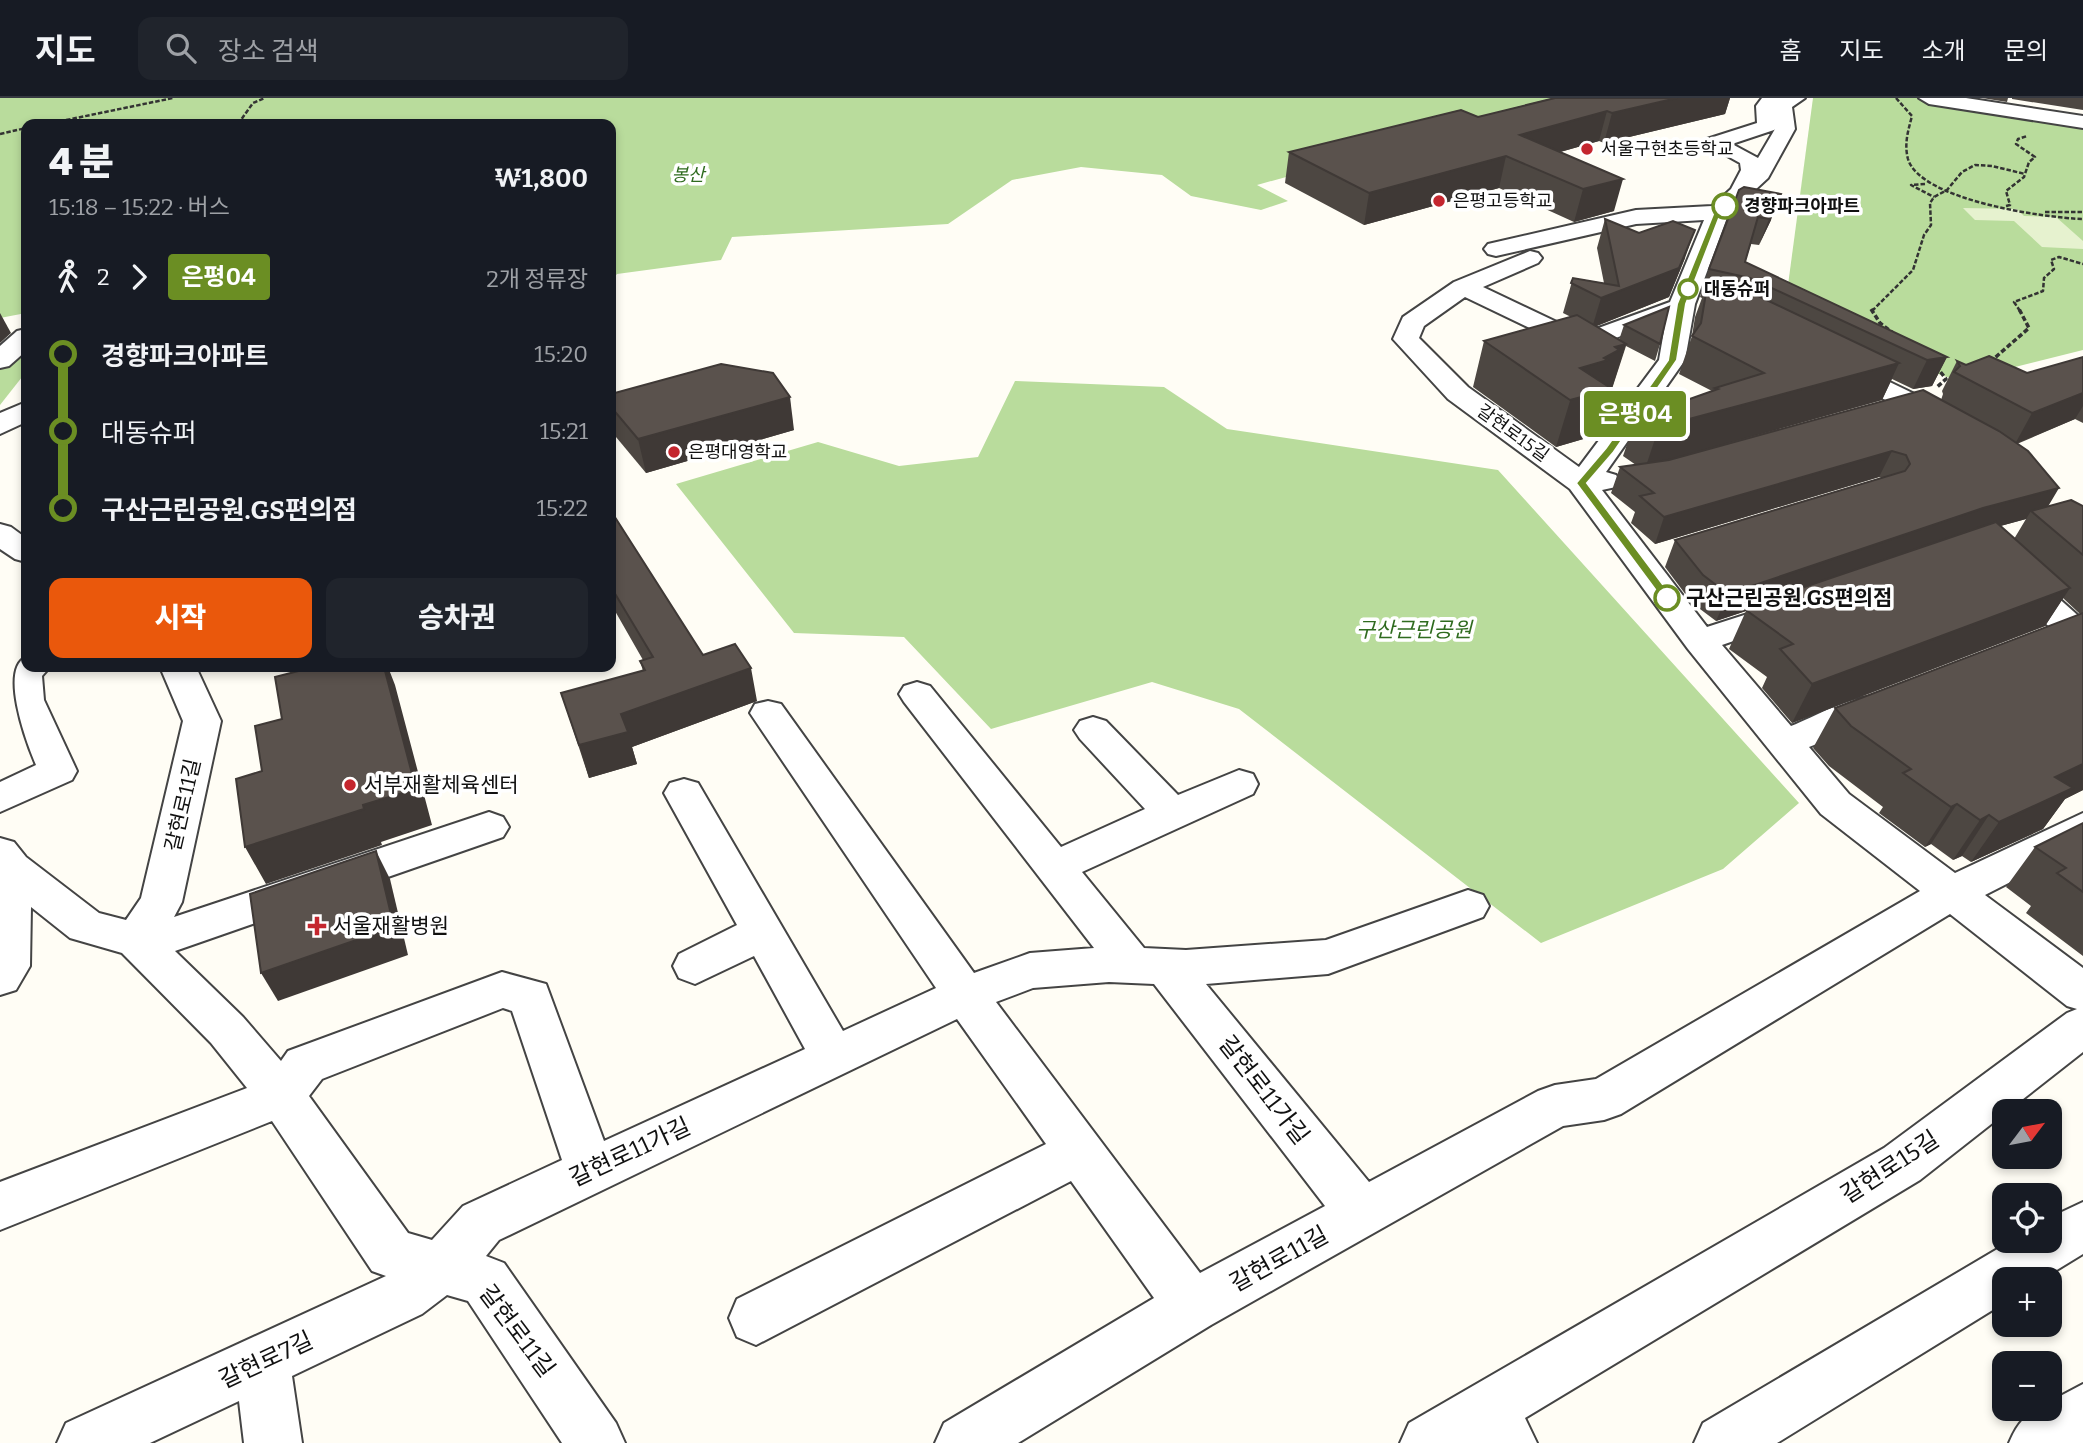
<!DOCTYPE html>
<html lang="ko">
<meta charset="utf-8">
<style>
body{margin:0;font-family:Bitter,"Noto Sans KR",serif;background:#20242c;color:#f1f3f6;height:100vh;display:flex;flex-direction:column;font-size:26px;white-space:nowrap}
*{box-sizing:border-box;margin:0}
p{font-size:23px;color:#9ea1a6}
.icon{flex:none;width:38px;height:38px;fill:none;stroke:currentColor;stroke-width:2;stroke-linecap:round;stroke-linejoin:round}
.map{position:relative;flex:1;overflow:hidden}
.drawer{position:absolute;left:21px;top:21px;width:595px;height:553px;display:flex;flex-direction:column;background:#171b24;border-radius:14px;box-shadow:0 4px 10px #0003}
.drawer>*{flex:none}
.badge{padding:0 14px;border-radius:5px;font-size:24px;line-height:46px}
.needle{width:46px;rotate:58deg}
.tools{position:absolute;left:1992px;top:1001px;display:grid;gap:14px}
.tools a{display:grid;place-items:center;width:70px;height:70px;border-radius:14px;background:#171b24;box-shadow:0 4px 10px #0003;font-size:35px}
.map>.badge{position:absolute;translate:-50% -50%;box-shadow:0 0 0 4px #fff}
.legs{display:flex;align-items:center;gap:10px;height:77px;padding:0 28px;font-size:23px}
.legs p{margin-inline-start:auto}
.summary{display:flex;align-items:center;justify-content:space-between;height:119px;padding:0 28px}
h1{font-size:38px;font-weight:800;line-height:52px}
.action{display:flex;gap:14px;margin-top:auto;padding:14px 28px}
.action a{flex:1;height:80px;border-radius:14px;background:#ea580c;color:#fff;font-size:28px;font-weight:800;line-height:80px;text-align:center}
.action a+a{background:#20242c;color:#f1f3f6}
ul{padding:0 28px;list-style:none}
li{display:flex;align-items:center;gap:24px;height:77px;font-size:26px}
li i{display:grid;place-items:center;width:10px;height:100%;margin:0 9px;background:currentColor}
li i::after{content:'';width:18px;height:18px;margin:-9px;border:5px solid;border-radius:50%;background:#171b24}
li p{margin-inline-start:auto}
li:first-child i{background:linear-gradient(#0000 50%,currentColor 0)}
li:last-child i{background:linear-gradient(currentColor 50%,#0000 0)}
header{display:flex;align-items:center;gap:42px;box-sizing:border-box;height:98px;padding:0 35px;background:#171b24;border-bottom:2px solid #363941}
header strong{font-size:33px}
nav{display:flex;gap:38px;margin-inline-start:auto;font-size:24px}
.search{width:490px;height:63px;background:#20242c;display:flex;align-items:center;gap:18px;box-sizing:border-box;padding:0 24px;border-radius:14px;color:#9ea1a6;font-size:26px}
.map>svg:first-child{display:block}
.forest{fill:#b9dc9c}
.pitch{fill:#e6f2cf}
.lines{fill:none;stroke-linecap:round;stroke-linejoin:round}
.minor-casing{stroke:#444;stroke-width:4}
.path-far1{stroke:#333;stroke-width:2.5;stroke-dasharray:4.5 2;stroke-linecap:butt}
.path{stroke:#333;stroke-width:3.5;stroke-dasharray:5 2.5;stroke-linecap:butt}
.minor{fill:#fff;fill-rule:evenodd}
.wall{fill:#4d4742;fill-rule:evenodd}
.shaded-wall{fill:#3f3936}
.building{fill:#5a524d;stroke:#3f3936;stroke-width:2}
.line-1{fill:#6b8e23;stroke:#fff;stroke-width:2}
.poi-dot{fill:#c4262e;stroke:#fff;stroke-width:2.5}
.stop-1-dot{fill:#fff;stroke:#6b8e23;stroke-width:3.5}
.labels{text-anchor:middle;stroke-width:7;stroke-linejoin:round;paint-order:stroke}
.far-poi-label{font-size:18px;fill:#111;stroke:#fff;text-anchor:start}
.far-park-label{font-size:18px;font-style:italic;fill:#2f6b1f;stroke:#fff}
.far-stop-label{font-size:18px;font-weight:bold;fill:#111;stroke:#fff;text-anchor:start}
.far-street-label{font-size:18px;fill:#111;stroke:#fff}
.stop-label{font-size:21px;font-weight:bold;fill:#111;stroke:#fff;text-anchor:start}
.park-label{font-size:21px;font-style:italic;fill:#2f6b1f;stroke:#fff}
.poi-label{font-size:21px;fill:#111;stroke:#fff;text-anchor:start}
.street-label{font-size:21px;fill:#111;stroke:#fff}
.near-street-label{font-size:24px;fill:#111;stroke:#fff}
</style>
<header>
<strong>지도</strong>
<div class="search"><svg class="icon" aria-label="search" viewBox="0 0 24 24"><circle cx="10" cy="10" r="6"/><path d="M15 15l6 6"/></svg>장소 검색</div>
<nav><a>홈</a><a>지도</a><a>소개</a><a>문의</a></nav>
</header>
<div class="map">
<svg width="2083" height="1345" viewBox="0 0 2083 1345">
<rect width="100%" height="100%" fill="#fffdf5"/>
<g class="forest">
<path d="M0,0H1570L1257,87L1288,103L1261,112L1191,98L1162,77L1081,69L1012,82L948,126L732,139L721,162L617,176L611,183V26H26V215L0,220Z"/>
<path d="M1813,0H1929L2083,24V252L1959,283L1932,274L1786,202Z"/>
<path d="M26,245V274L0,307V269Z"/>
<path d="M1015,283L1164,289L1227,331L1498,372L1799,705L1723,771L1541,845L1239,611L1152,584L991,631L904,539L794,535L676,386L818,344L899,368L978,359Z"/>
</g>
<path class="pitch" d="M1963,110L2017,111L2024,118L2056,119L2083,143V151L2042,149L2014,123L1975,122Z"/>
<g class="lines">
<g class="minor-casing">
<g id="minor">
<path d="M1762,0H1805L1792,9L1795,31L1768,80L1728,117L1695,206L1685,262L1606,374L1616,377L1620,383L1616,389L1602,392L1707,529L1788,503L1800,506L1805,513L1800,520L1722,547L1791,628C1819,617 1859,592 1888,600L1893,609L1888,618L1809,649L1849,696L1955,775L2083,715V747L1985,797L2083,870V954L1920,1082L1525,1320L1537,1345H1400L1409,1325L1884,1050L2067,915L2077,911L2067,908L1950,816L1621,1016L1604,1022L1563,1028L1211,1227L1018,1345H935L944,1325L1154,1200L1071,1083L756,1247L737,1239L729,1220L737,1201L1046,1046L957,921L499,1142L486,1158L504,1165L616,1325L625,1345H562L468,1203L447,1197L422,1216L292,1278L302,1345H244L239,1303L150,1345H57L66,1325L386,1178L372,1173L272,1023L0,1132V1084L247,990L211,945L122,855L70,840L31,809L30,868L16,892L0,897V740L14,744L26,759L99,815L126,822L141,800L183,623L160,569H196L221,623L182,804L174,819L489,714L503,719L509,729L503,739L175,853L243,919L281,963L288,953L502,874L546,886L604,1043L805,951L754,858L695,886L679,880L673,868L679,856L737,827L664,695L670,685L684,681L698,685L843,933L936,890L750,615L755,606L768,603L781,606L974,875L1030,855L1094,850L904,604L899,596L904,588L917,584L930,588L1061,749L1145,711L1080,641L1074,632L1080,623L1093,619L1106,623L1178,697L1239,672L1253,676L1258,686L1253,696L1082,774L1144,850L1186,852L1326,842L1468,792L1483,797L1489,808L1483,819L1328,876L1206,886L1369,1084L1538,993L1555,987L1596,981L1920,793L1821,716L1688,551L1570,391L1448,301L1393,241L1403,219L1454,184L1530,153L1538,155L1542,160L1538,165L1483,189L1582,236L1670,204L1704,122L1636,126L1496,158L1488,156L1484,151L1488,146L1636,112L1712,108L1731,91L1741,72L1740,65L1704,45L1707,41L1757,25L1756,8ZM1775,31L1758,60L1732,46L1774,32ZM1465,199L1559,244L1547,253L1551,259L1560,261L1666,221L1659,262L1579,369L1468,289L1419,240L1424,228ZM1109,884L1154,886L1325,1108L1200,1175L996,904L1033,890ZM503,910L512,913L562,1062L463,1108L432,1142L408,1135L309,998L322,981Z"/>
<path d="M1919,0H1966L2083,18V30L1929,6Z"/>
<path d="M26,231V253L9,268L0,270V248L17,233Z"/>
<path d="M1840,260L1958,317L1962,323L1958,329L1948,332L1938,329L1831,274L1827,268L1831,262Z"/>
<path d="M26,304V324L0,336V315Z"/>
<path d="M0,426L11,429L26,440V464L15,461L0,451Z"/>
<path d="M2015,469L2027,472L2083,522V552L2071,549L2003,486L1999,479L2003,472Z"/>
<path d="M26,559V569H50L42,578L44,602L77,673L72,682L0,714V684L36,667C25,641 0,571 26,559Z"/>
<path d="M2083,1104V1156L2042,1181H2004V1205L1777,1345H1694L1703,1325L2011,1143H2049V1120Z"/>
<path d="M2083,1286V1345H2009C2017,1326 2027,1311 2049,1311V1304Z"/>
</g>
</g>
<g class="path-far1">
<path d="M1896,0L1912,18C1908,33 1904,46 1908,61C1920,102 2045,120 2083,121"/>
<path d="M47,26L173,0"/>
<path d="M238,26L253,5L265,0"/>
<path d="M0,36L26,30"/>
<path d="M1925,86L1911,87L1934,99"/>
<path d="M2006,108L2010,107L2006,93L2024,79L2029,64L2035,59L2016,46L2018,41L2027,38"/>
<path d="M2045,114H2083"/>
<path d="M1872,213L1913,172L1924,137L1931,127L1930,105L1934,99L1947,92L1962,74L1975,67L1992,68L2025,76"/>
<path d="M2020,213L2014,204L2043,193L2044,180L2054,171L2051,162L2059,159L2083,166"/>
</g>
<g class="path">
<path d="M1871,211L1880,225L1893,235"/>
<path d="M1990,264L2029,230L2019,211"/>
<path d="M1936,268L1946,281L1936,290"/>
</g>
<use href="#minor" class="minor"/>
</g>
<g class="wall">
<path d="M1553,0H1730L1725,16L1604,45L1599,43L1560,54L1614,113L1574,124L1499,90L1364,127L1285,85L1289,54L1478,19Z"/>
<path d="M1982,0H2008L2007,4Z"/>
<path d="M2012,0H2083V12L2012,1Z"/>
<path d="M1744,89L1771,122L1759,147L1751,146L1745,164L1947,259L1932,288L1913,291L1892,281L1882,302L1666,363L1941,302L1943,296L1942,293L1957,263L1966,267L2027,275L2083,259V325L2075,321L2017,346L2048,408H2083V692L2065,701L2043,731L1971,764L1962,758L1953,762L1931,746L1925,749L1879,715L1883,709L1829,668L1813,650L1835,610L2080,516L2063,500L2045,528L1792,625L1762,590L1767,579L1729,551L1746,513L1716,523L1692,505L1665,469L1675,442L1882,380L1879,379L1655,446L1631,425L1635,414L1611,395L1620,369L1636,367L1623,358L1636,320L1712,293L1679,276L1692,238L1695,219L1702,200L1700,199L1709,171ZM2026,421L2014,441L2000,428Z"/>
<path d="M1605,121L1685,160L1669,199L1596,228L1619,242L1624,227L1660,246L1655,263L1626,248L1597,337L1556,349L1473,289L1484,243L1571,219L1563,215L1573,180L1604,185L1597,150Z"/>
<path d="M611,296L794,332L646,375L611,333Z"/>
<path d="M611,413L703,557L757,603L632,649L637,666L589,680L561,595L643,573L640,563L643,562L611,506Z"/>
<path d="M2083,725V858L2026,815L2031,808L2006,789L2035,749Z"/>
</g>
<g class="shaded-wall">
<path d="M1677,0H1730L1725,16L1604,45L1612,15Z"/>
<path d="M1607,13L1599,43L1521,65L1520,37Z"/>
<path d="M1506,58L1499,90L1364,127L1369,95Z"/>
<path d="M1623,81L1614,113L1574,124L1583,91Z"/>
<path d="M1781,96L1771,122L1759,147L1769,121Z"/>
<path d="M1695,132L1685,160L1669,199L1592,230L1601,200Z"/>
<path d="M0,215L11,235L0,245Z"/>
<path d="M1626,246L1597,337L1556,349L1580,270L1604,260L1615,249Z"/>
<path d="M1947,259L1932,288L1913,291L1927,262Z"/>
<path d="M1899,265L1882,302L1646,368L1659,329Z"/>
<path d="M2083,295V308L2075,321L2015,346L2032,315Z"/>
<path d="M790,299L794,332L646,375L638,341Z"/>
<path d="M1892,353L1879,379L1655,446L1664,419Z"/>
<path d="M2059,390L2043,417L2031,413L2026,421L1968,437L1763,506L1760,504L1758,509L1716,523L1728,496L1983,410Z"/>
<path d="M2070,490L2045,528L1792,625L1812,586Z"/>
<path d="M384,569H388L395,587L432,727L381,744L382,747L266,786L245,749Z"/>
<path d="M751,570L757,603L632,649L637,666L589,680L579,647L621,616Z"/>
<path d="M2083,666V692L2065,701L2043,731L1971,764L1999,724L2055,679Z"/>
<path d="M1957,706L1931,746L1925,749L1951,709Z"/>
<path d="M1989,717L1962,758L1953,762L1980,722Z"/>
<path d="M376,753L390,781L408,857L278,903L261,875Z"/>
</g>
<g class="building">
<path d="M1555,0H1677L1612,15L1607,13L1520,37L1623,81L1583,91L1506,58L1369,95L1289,54L1461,12L1478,19Z"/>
<path d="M1744,89L1781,96L1769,121L1758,119L1745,164L1947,259L1927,262L1750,180L1709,171L1739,92Z"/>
<path d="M1605,121L1639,135L1673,123L1695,132L1679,170L1601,200L1571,185L1573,180L1619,188Z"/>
<path d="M1708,183L1735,187L1899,265L1659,329L1653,330L1636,320L1718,291L1715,290L1764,275L1692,238L1701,225Z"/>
<path d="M1669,209L1660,246L1624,227Z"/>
<path d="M1577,217L1626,246L1615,249L1619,252L1604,260L1608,262L1580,270L1612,291L1570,302L1484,243Z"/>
<path d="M1989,258L2027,275L2083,259V295L2032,315L1954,274L1960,268L1957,263L1966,267Z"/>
<path d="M721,266L773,275L790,299L638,341L611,309V296Z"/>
<path d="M1923,292L1999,333L2028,353L2059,390L1983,410L1728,496L1703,477L1675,442L1905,373L1910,366L1906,357L1892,353L1664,419L1640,398L1654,395L1620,369L1669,362Z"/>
<path d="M2071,402L2083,408V457L2031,413Z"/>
<path d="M611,413L703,557L735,546L751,570L621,616L628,634L579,647L561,595L645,572L640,563L653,559L611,489Z"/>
<path d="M1996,424L2070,490L1812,586L1780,551L1793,546L1746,512L1763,506L1760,504Z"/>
<path d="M2083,515V666L2055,679L2073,690L1999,724L1989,717L1980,722L1957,706L1951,709L1903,675L1911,671L1851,628L1835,610Z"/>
<path d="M314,569H384L416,691L363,707L364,711L245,749L236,681L262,673L255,628L282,621L275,579Z"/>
<path d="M2083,725V794L2057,775L2066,770L2035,749Z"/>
<path d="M376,753L394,829L261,875L250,796Z"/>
</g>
<path class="line-1" d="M1725,105L1729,108L1721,115L1686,206L1677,262L1613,355L1587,385L1673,500L1667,503L1663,502L1576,385L1606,350L1668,262L1677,206L1714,114Z"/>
<g class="poi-dot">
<circle cx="1587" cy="51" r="7"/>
<circle cx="1439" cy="103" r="7"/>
<circle cx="674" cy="354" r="7"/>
<circle cx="350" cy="687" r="7"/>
<path d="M313.5 817.5h7v7h7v7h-7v7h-7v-7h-7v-7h7z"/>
</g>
<g class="stop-1-dot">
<circle cx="1725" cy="108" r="12"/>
<circle cx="1688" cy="191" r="9"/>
<circle cx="1667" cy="500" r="12"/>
</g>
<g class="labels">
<g class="far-poi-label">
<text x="1601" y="57">서울구현초등학교</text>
<text x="1453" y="109">은평고등학교</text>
<text x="688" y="360">은평대영학교</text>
</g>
<g class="far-park-label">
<text x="688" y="83">봉산</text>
</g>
<g class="far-stop-label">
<text x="1744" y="114">경향파크아파트</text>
<text x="1704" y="197">대동슈퍼</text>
</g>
<g class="far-street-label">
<text transform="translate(1513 335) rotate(36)" y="6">갈현로15길</text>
</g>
<g class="stop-label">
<text x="1686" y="507">구산근린공원.GS편의점</text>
</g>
<g class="park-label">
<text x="1414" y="539">구산근린공원</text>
</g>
<g class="poi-label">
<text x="364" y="694">서부재활체육센터</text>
<text x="333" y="835">서울재활병원</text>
</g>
<g class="street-label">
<text transform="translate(183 707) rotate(-77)" y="7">갈현로11길</text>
</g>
<g class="near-street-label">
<text transform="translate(1264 992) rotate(52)" y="8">갈현로11가길</text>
<text transform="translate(630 1054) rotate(-25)" y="8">갈현로11가길</text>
<text transform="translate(1890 1069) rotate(-33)" y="8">갈현로15길</text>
<text transform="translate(1279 1161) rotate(-29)" y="8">갈현로11길</text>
<text transform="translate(517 1233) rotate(53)" y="8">갈현로11길</text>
<text transform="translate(266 1262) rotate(-25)" y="8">갈현로7길</text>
</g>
</g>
</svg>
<div class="tools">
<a><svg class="needle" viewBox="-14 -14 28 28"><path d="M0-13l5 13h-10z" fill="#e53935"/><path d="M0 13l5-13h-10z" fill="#9ea1a6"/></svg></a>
<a><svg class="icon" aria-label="locate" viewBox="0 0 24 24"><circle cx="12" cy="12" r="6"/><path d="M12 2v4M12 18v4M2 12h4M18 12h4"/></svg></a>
<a>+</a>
<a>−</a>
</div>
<b class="badge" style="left:1635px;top:316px;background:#6b8e23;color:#fff">은평04</b>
<section class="drawer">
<div class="summary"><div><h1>4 분</h1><p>15:18 – 15:22 · 버스</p></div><b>₩1,800</b></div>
<div class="legs"><svg class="icon" aria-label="walk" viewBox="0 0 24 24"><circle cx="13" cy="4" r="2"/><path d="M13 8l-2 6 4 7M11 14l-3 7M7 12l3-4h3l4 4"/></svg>2<svg class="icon" aria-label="forward" viewBox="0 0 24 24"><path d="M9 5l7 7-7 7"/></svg><b class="badge" style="background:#6b8e23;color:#fff">은평04</b><p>2개 정류장</p></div>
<ul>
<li><i style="color:#6b8e23"></i><b>경향파크아파트</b><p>15:20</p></li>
<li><i style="color:#6b8e23"></i><span>대동슈퍼</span><p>15:21</p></li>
<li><i style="color:#6b8e23"></i><b>구산근린공원.GS편의점</b><p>15:22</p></li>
</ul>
<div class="action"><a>시작</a><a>승차권</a></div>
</section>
</div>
